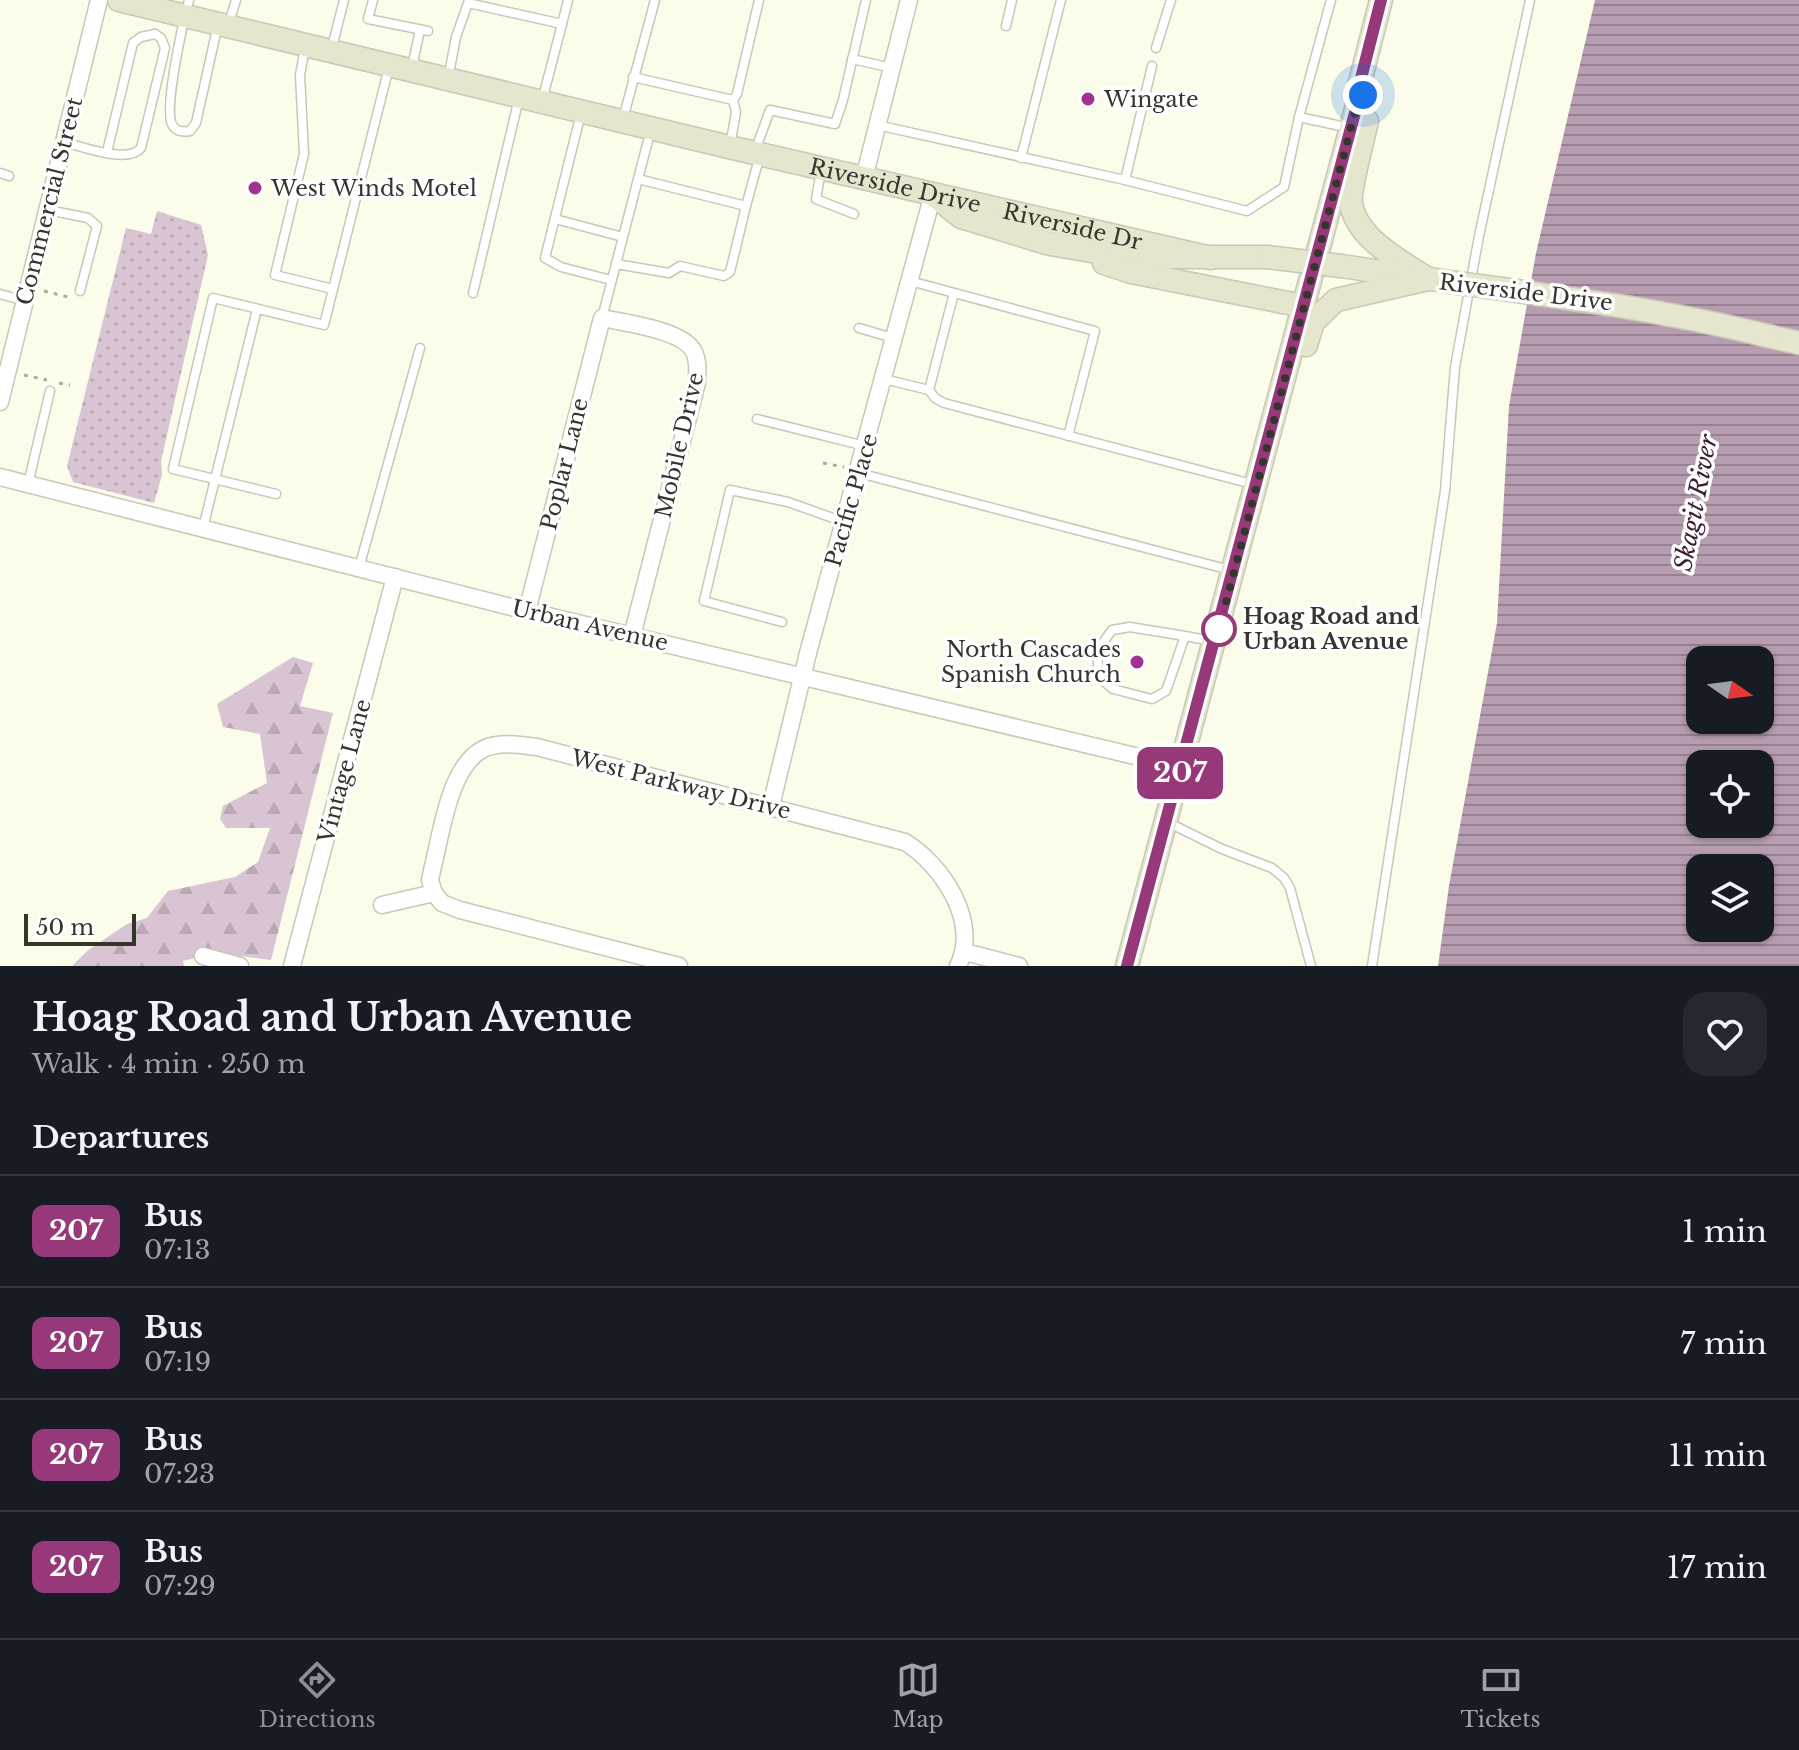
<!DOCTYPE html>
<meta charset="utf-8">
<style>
body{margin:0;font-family:"Libre Baskerville",serif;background:#242831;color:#f1f3f6;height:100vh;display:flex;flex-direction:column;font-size:30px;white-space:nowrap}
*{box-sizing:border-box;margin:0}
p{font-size:26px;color:#9ea1a6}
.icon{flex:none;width:44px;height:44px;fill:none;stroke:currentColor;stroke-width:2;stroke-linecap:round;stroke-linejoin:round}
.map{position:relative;height:966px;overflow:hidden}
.panel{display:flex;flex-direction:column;background:#171b24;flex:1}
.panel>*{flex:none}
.badge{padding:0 16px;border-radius:12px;font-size:28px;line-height:52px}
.needle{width:52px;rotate:104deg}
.controls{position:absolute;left:1686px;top:646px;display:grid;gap:16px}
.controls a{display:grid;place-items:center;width:88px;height:88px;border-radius:16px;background:#171b24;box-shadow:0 2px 6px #0004;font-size:40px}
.scale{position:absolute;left:24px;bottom:20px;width:112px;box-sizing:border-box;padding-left:8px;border:4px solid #34352d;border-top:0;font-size:22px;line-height:28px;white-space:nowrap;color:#34352d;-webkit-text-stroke:6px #fff;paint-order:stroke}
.you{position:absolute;width:40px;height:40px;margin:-20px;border:6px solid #fff;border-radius:50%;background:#1a73e8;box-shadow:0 0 0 12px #1a73e833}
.map>.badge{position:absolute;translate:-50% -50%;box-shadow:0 0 0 4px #fff}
h2{padding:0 32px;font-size:30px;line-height:72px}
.round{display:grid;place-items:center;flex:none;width:84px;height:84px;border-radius:24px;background:#242831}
.head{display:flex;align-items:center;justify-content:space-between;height:136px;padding:0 32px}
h1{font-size:38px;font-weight:700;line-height:60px}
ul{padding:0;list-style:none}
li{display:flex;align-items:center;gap:24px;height:112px;padding:0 32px;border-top:2px solid #363941}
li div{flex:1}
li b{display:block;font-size:30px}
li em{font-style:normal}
li .badge{min-width:88px;font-weight:700;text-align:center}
.tabs{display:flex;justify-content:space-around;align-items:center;height:112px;border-top:2px solid #363941;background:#171b24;font-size:22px;color:#9ea1a6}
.tabs a{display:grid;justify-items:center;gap:4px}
.tabs .on{color:#8c9099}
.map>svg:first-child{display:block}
.grass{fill:url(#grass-dots)}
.forest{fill:url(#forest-firs)}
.water{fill:url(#water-rules);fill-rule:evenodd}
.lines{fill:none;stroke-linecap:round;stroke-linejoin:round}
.lane-casing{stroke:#c7c8b6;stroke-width:11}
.street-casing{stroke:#c7c8b6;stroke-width:19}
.secondary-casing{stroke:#c7c8b6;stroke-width:25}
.path{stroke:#acad9f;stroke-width:3;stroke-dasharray:4 6;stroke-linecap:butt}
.lane{stroke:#fff;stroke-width:8}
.street{stroke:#fff;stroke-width:16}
.secondary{stroke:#e6e6ce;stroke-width:22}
.secondary-bridge-casing{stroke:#c7c8b6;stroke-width:25;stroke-linecap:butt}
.secondary-bridge{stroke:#e6e6ce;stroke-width:22}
.line-casing{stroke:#fff;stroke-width:18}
.line{stroke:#973978;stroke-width:12}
.walk{stroke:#34352d;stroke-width:8;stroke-dasharray:0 14.4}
.poi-dot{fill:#a13290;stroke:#fff;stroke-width:3}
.stop-dot{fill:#fff;stroke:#973978;stroke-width:4}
.labels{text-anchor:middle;stroke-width:7;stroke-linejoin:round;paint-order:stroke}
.poi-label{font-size:22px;fill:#34352d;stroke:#fff;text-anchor:start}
.street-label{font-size:22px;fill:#34352d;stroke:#fff}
.stop-label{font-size:22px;font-weight:bold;fill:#34352d;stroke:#fff;text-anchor:start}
.water-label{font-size:24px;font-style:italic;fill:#3f1b38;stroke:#fff}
</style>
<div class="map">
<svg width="1799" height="966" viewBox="0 0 1799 966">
<defs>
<pattern id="grass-dots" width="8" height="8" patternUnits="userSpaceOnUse" patternTransform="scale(2)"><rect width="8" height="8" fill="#d8c4d3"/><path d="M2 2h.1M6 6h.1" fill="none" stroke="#baa9b5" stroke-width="1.8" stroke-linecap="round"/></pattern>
<pattern id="forest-firs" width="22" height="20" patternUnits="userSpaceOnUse" patternTransform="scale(2)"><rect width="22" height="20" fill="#d8c4d3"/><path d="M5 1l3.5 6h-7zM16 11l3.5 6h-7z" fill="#baa9b5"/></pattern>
<pattern id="water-rules" width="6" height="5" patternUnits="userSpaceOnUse" patternTransform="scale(2)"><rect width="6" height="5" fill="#b79db1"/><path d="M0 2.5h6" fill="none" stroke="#968190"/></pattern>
</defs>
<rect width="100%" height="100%" fill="#fbfce9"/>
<path class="grass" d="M157,211L201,225L208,255L161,461L162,475L154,503L73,482L67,466L126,228L151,234Z"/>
<path class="forest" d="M293,657L313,663L300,706L333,713L271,960L216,953L183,961L184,966H72L87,951L127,924L147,918L168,891L235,877L258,862L270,828H226L220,819L223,806L267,783L260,734L223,727L217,704Z"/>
<path class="water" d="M1595,0H1799V966H1438L1449,886L1497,623L1509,406L1536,253ZM1700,660H1760V720H1700ZM1700,764H1760V824H1700ZM1700,868H1760V928H1700Z"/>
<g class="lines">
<g class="lane-casing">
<g id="lane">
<path d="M189,0C184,19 162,113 173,126C177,132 184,132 190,131L196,123L218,24"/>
<path d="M373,0L368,19L428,31"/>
<path d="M228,26L236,0"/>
<path d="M1006,26L1012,0"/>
<path d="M305,48L300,75L304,154L275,275L333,289"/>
<path d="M1156,48L1171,0"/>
<path d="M331,51L344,0"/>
<path d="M852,59L892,68"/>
<path d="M412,67L420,30"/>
<path d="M633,77L733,100L737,94L759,0"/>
<path d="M448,79L456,37L468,3L562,24L568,0"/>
<path d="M542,101L562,24"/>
<path d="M581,113L545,258L561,267L611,280"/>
<path d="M1299,117L1350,128"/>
<path d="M623,119L655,0"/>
<path d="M877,125L1125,180L1247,211L1284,187L1299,117L1331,0"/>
<path d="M64,142C83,147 128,164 141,148L165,48L161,38L155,34"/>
<path d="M730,146L736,112L733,100"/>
<path d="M755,151L770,110L835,124L843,100L866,0"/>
<path d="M107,152L133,43L141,37L155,34"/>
<path d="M1021,158L1061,0"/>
<path d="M821,171L816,199L854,214"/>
<path d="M0,173L9,176"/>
<path d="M1125,180L1152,66"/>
<path d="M746,206L760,155"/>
<path d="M48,210L88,218L97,226L80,291"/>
<path d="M555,219L623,237"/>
<path d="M616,264L669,273L680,266L724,276L730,272L746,206L638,179"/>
<path d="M910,281L1095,331L1068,436"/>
<path d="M473,293L519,98"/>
<path d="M0,294L25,301"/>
<path d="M602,318L651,129"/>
<path d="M859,328L893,338"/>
<path d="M884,379L929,390L954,293"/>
<path d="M929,390L935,398L944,403L1252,484"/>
<path d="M757,419L865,446"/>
<path d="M859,473L1230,570"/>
<path d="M28,484L50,391"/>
<path d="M276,494L173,469L213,298L324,325L389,67"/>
<path d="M203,528L257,309"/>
<path d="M359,568L420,348"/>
<path d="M782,622L704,601L730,490L788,502L844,522"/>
<path d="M1185,636L1130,627L1112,630L1097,651L1099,677L1113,689L1152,699L1166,691L1185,636L1212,641"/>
<path d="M1167,822L1222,849L1272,868L1284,878L1290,888L1311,966"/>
<path d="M1372,966L1445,491L1455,367L1479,236L1530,0"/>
</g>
</g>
<g class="street-casing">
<g id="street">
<path d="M864,178L909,0"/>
<path d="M0,402L99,0"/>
<path d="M0,477L527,611L1181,767"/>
<path d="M527,611L602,318C625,323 684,330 694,352C699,362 697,373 697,383L632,636"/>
<path d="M771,806L808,653L933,194"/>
<path d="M434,893L430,880L433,866C442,831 450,760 488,747C504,742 520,745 537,747L905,842C942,865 980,921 958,966"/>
<path d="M382,905L434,893L442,903L460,910L679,966"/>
<path d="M965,952L1019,966"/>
<path d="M203,956L240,966"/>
<path d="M292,966L395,577"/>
</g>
</g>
<g class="secondary-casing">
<g id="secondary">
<path id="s1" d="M119,0L729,147L1211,258"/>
<path d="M1367,121C1362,145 1354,171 1351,195C1348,234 1400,261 1428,279"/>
<path d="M937,198L961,217L1050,244L1127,257H1267"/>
<path d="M1104,263L1131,272L1303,306"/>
<path d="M1341,266L1457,283"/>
<path d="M1768,336L1799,343"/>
<path d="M1306,345L1313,322L1336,300L1428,279"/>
<path d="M1127,966L1357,105V94L1381,0"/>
</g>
</g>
<g class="path">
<path d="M44,291L72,298"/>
<path d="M24,375L47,380"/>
<path d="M59,383L70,385"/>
<path d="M823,463L844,467"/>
</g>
<use href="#lane" class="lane"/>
<use href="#street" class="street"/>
<use href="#secondary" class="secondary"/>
<g class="secondary-bridge-casing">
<g id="secondary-bridge">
<path d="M1267,257L1341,266"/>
<path d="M1457,283C1563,297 1663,310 1768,336"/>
</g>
</g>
<use href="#secondary-bridge" class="secondary-bridge"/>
</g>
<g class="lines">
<g class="line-casing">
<path id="line" d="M1127,966L1357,105V94L1381,0"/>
</g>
<use href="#line" class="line"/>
<path class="walk" d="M1219,629L1357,105L1363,95"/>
</g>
<g class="poi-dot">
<circle cx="1088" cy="99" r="8"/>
<circle cx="255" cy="188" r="8"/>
<circle cx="1137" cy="662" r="8"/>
</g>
<circle class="stop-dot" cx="1219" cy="629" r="16"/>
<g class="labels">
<g class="poi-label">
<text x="1104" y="107">Wingate</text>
<text x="271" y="196">West Winds Motel</text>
<text x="1121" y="657" text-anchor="end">North Cascades<tspan x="1121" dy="25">Spanish Church</tspan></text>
</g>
<g class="street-label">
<text dy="8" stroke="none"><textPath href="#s1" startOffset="798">Riverside Drive</textPath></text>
<text transform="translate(49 201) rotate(-76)" y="8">Commercial Street</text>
<text dy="8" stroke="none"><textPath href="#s1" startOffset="980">Riverside Dr</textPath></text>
<text transform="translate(1526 292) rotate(7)" y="8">Riverside Drive</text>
<text transform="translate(679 445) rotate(-77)" y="8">Mobile Drive</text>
<text transform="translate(564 464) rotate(-76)" y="8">Poplar Lane</text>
<text transform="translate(851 500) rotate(-74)" y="8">Pacific Place</text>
<text transform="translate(590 625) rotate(13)" y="8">Urban Avenue</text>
<text transform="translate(344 771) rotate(-75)" y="8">Vintage Lane</text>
<text transform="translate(681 784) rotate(14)" y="8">West Parkway Drive</text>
</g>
<g class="stop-label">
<text x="1243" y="624">Hoag Road and<tspan x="1243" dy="25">Urban Avenue</tspan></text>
</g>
<g class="water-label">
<text transform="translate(1696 503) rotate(-79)" y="8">Skagit River</text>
</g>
</g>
</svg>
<div class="controls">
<a><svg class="needle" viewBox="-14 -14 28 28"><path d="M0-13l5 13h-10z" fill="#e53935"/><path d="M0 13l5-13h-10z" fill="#9ea1a6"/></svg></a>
<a><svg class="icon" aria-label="locate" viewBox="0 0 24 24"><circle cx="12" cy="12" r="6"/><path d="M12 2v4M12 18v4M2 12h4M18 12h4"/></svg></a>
<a><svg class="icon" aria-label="layers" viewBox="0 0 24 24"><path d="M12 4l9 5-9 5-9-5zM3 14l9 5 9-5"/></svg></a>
</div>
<div class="scale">50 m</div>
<div class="you" style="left:1363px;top:95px"></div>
<b class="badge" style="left:1180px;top:773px;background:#973978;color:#fff">207</b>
</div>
<section class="panel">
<div class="head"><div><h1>Hoag Road and Urban Avenue</h1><p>Walk · 4 min · 250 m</p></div><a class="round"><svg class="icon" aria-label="heart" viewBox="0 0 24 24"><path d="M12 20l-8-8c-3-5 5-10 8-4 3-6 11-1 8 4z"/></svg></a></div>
<h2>Departures</h2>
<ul>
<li><span class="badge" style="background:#973978;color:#fff">207</span><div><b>Bus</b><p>07:13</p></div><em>1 min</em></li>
<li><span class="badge" style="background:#973978;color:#fff">207</span><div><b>Bus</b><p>07:19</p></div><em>7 min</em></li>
<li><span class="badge" style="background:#973978;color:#fff">207</span><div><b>Bus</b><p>07:23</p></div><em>11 min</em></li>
<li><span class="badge" style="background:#973978;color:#fff">207</span><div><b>Bus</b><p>07:29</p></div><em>17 min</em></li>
</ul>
</section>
<nav class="tabs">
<a class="on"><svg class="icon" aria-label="directions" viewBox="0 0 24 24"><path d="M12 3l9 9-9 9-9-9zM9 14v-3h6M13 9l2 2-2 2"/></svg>Directions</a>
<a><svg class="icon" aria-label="map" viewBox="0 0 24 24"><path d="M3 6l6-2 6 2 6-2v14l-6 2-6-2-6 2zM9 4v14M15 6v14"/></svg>Map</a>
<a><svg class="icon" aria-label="tickets" viewBox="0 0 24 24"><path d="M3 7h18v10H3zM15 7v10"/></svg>Tickets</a>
</nav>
